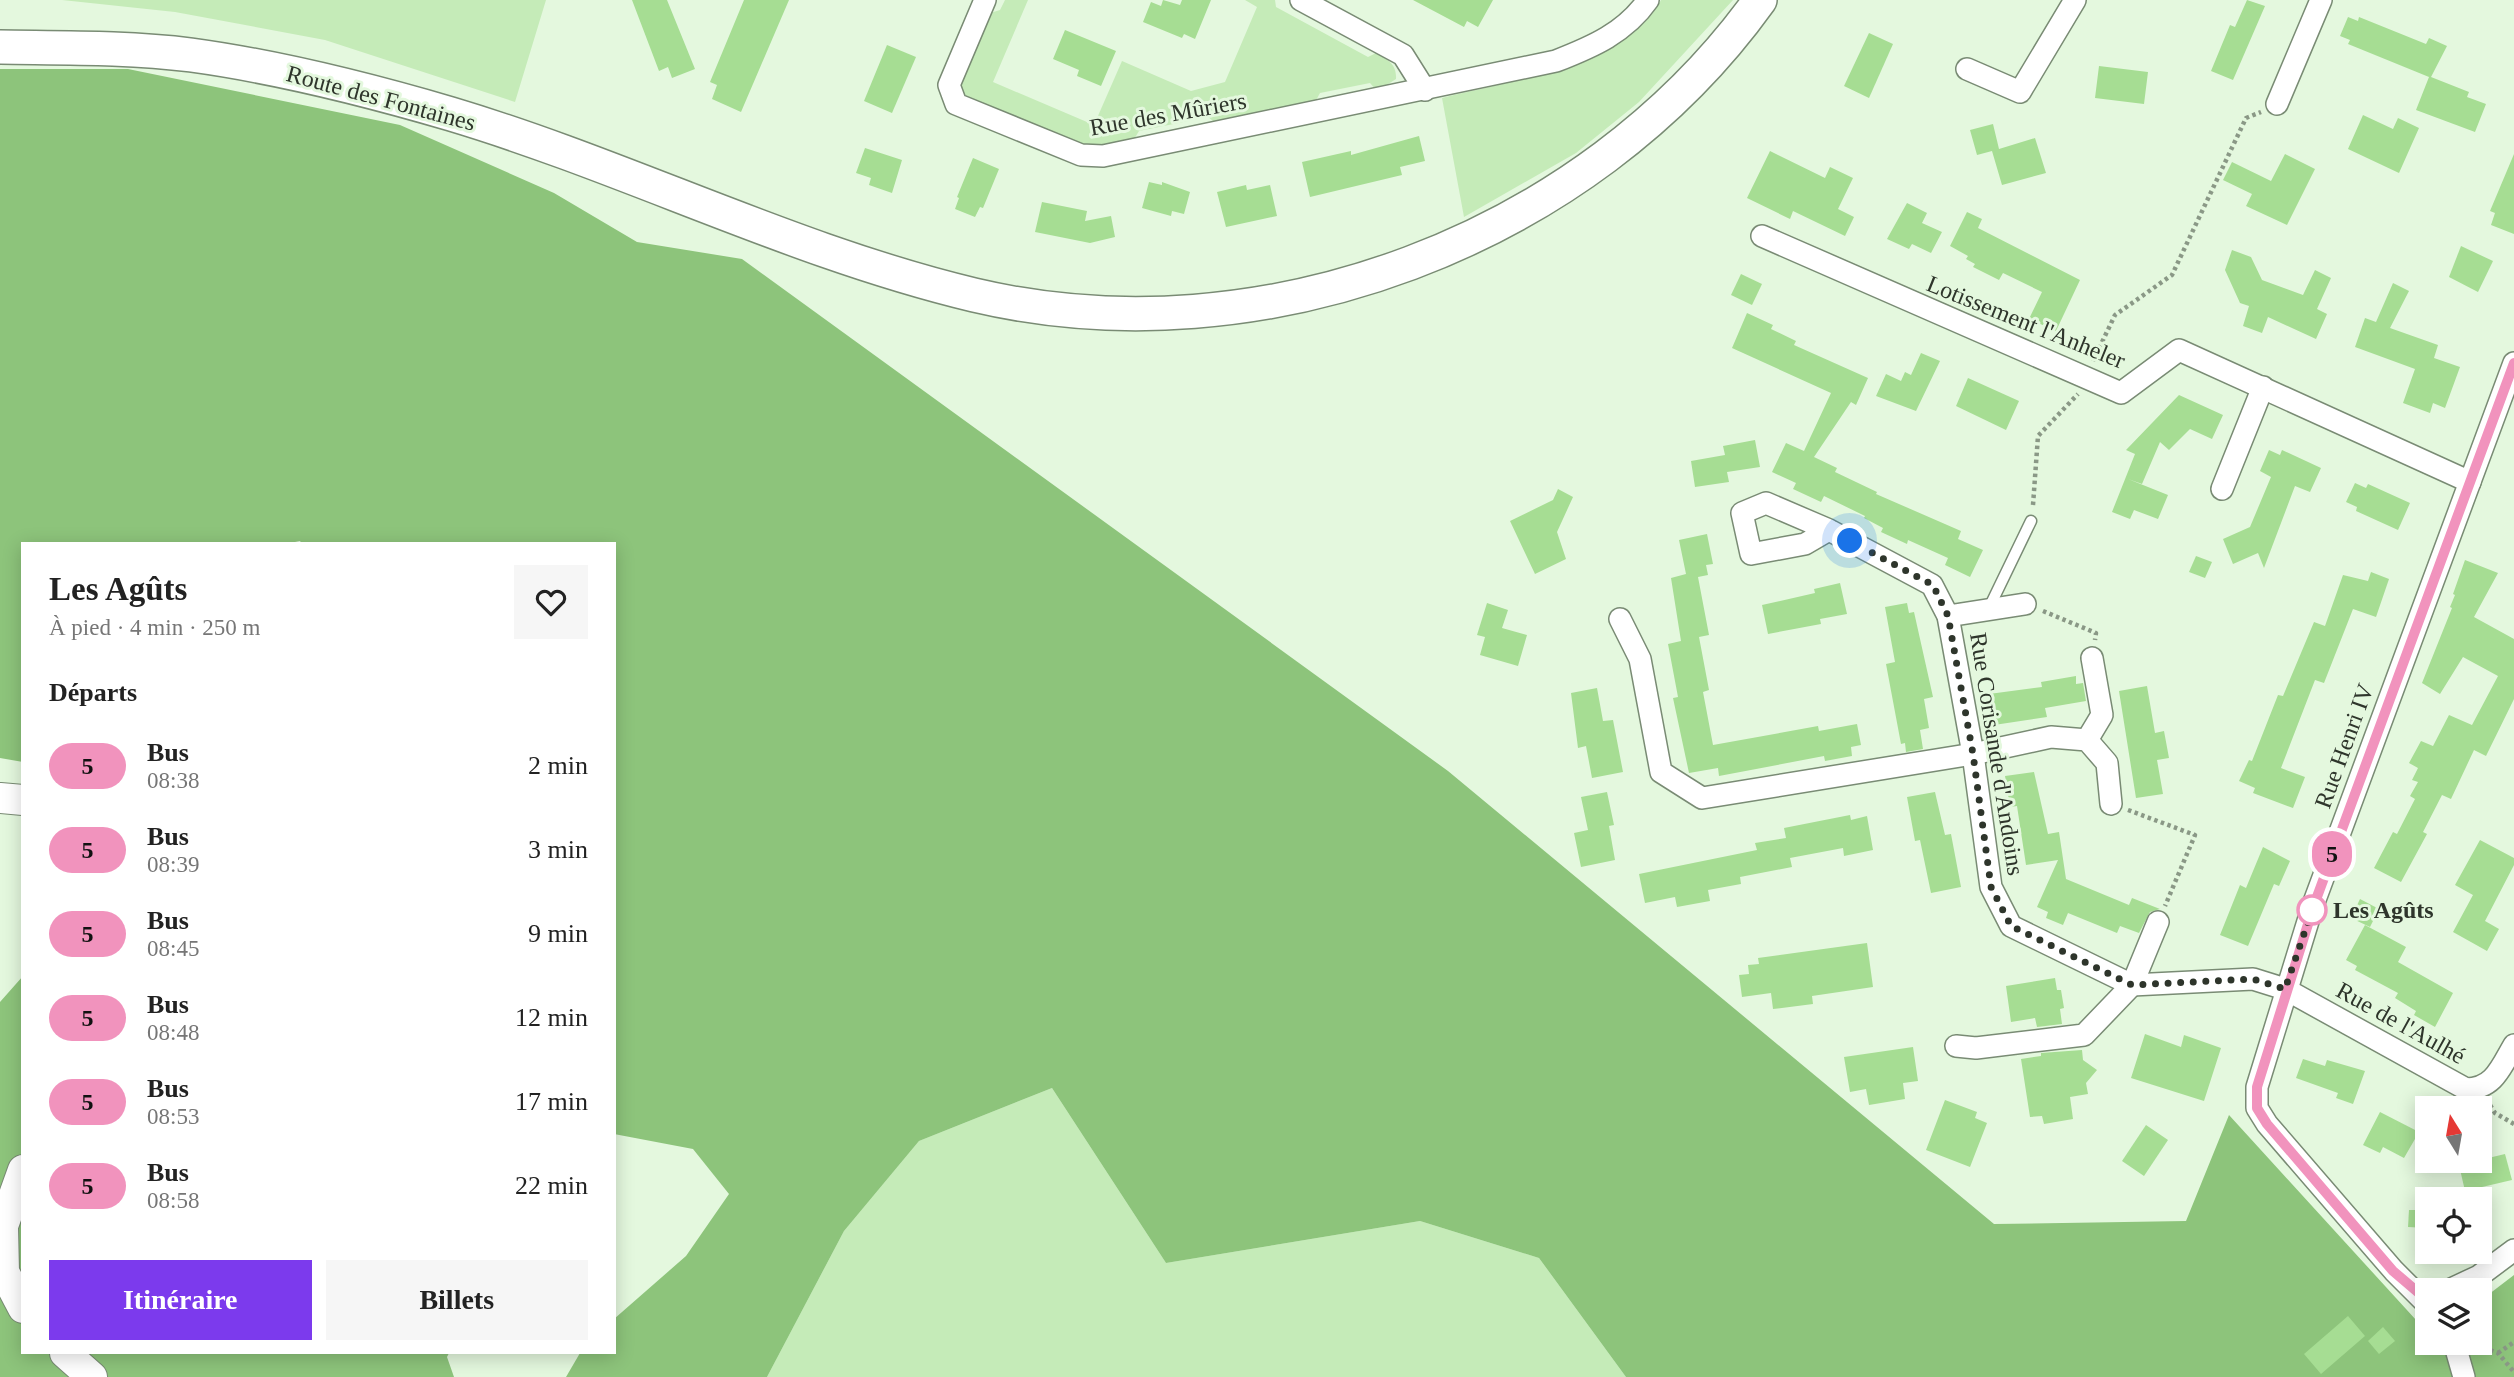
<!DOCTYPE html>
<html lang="fr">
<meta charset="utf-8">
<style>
body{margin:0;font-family:Georgia,serif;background:#f6f6f6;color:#222;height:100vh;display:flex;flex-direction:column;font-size:26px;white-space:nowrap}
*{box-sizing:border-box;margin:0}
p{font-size:23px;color:#767676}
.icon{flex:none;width:38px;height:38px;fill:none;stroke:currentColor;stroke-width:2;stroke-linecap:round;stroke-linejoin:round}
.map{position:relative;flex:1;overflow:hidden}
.details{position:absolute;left:21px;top:542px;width:595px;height:812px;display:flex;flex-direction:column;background:#fff;border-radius:0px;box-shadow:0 4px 18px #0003}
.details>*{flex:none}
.badge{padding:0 14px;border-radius:23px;font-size:24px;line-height:46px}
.needle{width:46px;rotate:349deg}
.buttons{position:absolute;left:2415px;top:1096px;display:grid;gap:14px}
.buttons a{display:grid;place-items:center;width:77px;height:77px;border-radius:0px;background:#fff;box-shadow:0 4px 18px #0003;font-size:35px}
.you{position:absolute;width:35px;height:35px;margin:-18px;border:5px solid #fff;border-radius:50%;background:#1a73e8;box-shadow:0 0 0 10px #1a73e833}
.map>.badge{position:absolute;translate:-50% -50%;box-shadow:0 0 0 4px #fff}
h2{padding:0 28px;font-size:26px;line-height:63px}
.round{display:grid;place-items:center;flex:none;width:74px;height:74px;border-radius:0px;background:#f6f6f6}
.head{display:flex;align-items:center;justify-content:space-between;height:119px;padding:0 28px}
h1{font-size:33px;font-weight:700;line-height:52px}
.primary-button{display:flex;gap:14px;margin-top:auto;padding:14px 28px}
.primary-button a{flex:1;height:80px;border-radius:0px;background:#7c3aed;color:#fff;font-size:28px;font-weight:700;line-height:80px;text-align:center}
.primary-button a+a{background:#f6f6f6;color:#222}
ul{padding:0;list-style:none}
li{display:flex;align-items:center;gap:21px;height:84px;padding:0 28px}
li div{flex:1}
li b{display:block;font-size:26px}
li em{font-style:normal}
li .badge{min-width:77px;font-weight:700;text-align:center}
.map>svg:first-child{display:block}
.green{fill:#c5ebb8}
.forest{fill:#8dc47b}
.building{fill:#a6dd93}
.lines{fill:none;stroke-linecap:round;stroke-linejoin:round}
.lane-casing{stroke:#798b74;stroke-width:13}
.street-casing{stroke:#798b74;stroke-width:24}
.secondary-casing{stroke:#798b74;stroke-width:32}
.primary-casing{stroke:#798b74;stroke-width:36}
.path{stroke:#8a9886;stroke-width:4.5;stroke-dasharray:3.5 3.5;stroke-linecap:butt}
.lane{stroke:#fff;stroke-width:10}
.street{stroke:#fff;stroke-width:21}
.secondary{stroke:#fff;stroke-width:30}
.primary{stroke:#fff;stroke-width:33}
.line-casing{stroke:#fff;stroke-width:16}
.line{stroke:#f193bd;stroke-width:10}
.walk{stroke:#2e352b;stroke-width:7;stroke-dasharray:0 12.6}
.stop-dot{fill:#fff;stroke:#f193bd;stroke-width:3.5}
.labels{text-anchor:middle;stroke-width:6;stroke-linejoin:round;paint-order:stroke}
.street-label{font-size:24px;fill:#2e352b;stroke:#e4f8de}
.stop-label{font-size:24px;font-weight:bold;fill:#2e352b;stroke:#e4f8de;text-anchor:start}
</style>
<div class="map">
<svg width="2514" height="1377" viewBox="0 0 2514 1377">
<rect width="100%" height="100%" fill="#e4f8de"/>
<g class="green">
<path d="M62,0H546L515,102L325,40L175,12Z"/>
<path d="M1005,0H1028L993,82L1094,125L1122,61L1191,91L1225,82L1257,7L1245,0H1275L1276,7L1368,57L1376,53C1388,60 1397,64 1396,79L1377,91L1370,83L1320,93L1314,104L1217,124L1208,117L1139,131L1133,141L1092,148L963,97L961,82L990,13L1000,10Z"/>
<path d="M1661,0H1733L1639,102L1576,153L1464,217L1442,98C1506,82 1628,65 1661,0Z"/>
<path d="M1052,1088L1166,1263L1420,1221L1539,1258L1626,1377H767L844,1231L919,1141Z"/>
</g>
<g class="forest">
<path d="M0,69H128L400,125L554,193L637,242L742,259L1448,771L1994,1224L2186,1221L2229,1115L2427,1332V1342H2480V1301L2514,1275V1377H1626L1539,1258L1420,1221L1166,1263L1052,1088L919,1141L844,1231L767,1377H566L580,1353H614V1319L686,1256L729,1194L693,1149L614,1134V544H302L300,541L285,544H23V762L0,758Z"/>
<path d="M23,976V1353H449L447,1357L454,1377H0V1002Z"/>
</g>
<g class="building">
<path d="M632,0H667L695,69L672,78L668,67L659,71Z"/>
<path d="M744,0H789L741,112L712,99L717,85L710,82Z"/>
<path d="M1163,0L1180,5L1182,0H1211L1195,39L1184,34L1182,38L1143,22L1151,2L1161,6Z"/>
<path d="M1413,0H1493L1478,27L1467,21L1464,27Z"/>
<path d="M2247,0L2265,6L2233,80L2211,71L2230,25L2235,27Z"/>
<path d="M2348,17L2358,21L2359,17L2426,44L2429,38L2447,46L2431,77L2469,92L2467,97L2486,104L2475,132L2416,110L2429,77L2348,44L2350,40L2340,36Z"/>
<path d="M1065,30L1116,51L1101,86L1077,76L1079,70L1053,59Z"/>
<path d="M1869,33L1893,44L1869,98L1844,86Z"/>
<path d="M887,45L916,57L892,113L864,101Z"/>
<path d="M2099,66L2148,72L2144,104L2095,98Z"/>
<path d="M2363,115L2393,129L2398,118L2419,128L2399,173L2348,149Z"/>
<path d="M1993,124L1999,149L2035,138L2046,173L2002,185L1992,151L1977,155L1970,130Z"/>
<path d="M1419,136L1425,161L1400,167L1402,175L1310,197L1302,162L1351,151V155Z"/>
<path d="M865,148L902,160L892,193L869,185L871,178L856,173Z"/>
<path d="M1770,151L1825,178L1830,167L1853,178L1838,209L1854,217L1845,236L1793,211L1790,219L1747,198Z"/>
<path d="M2285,154L2315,169L2287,225L2246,206L2252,194L2223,180L2232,162L2271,181Z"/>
<path d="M2514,154V234L2491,225L2495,213L2490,211Z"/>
<path d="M973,158L999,169L983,208L980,207L975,217L955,209L959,198L957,197Z"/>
<path d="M1149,182L1162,185V182L1190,192L1184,214L1172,211L1171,216L1142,208Z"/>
<path d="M1246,185L1247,190L1270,185L1277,216L1226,227L1217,192Z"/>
<path d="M1042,202L1087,211L1085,221L1111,216L1115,237L1090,243L1035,232Z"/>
<path d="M1907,203L1927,213L1922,223L1942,232L1931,253L1912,244L1909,249L1887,239Z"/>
<path d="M1967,212L1982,219L1978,228L2080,280L2056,331L2029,319L2042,292L2003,273L1999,280L1973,267L1975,264L1966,259L1968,256L1950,246Z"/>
<path d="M2461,246L2493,261L2478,292L2449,277Z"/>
<path d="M2232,250L2251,257L2262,280L2303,295L2315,270L2331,278L2317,309L2327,314L2316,339L2268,317L2262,333L2243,326L2249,306L2240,303L2225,270Z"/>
<path d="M1741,274L1762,284L1752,305L1731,295Z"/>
<path d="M2393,283L2409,291L2390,328L2438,345L2434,358L2460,367L2445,408L2433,403L2430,413L2403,403L2415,369L2355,347L2365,318L2376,322Z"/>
<path d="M1747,313L1773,325L1771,329L1796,341L1794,345L1868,378L1856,405L1851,402L1814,457L1837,468L1835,472L1877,492L1876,494L1961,531L1958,539L1983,550L1970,577L1945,565L1948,558L1908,540L1907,544L1881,532L1883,528L1864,518L1865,516L1824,496L1821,502L1793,489L1796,483L1772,472L1786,443L1804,451L1831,393L1732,348Z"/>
<path d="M1921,353L1940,361L1916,411L1876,396L1886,374L1901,381L1905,372L1911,375Z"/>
<path d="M1968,378L2019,401L2006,430L1956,406Z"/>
<path d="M2179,395L2223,415L2212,439L2190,429L2169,450L2160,442L2142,484L2128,479L2168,495L2158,519L2134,510L2130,519L2112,512L2135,454L2126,450Z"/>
<path d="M1755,440L1760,467L1727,472L1729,482L1695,487L1691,461L1725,455L1723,446Z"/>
<path d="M2269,450L2280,455L2282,450L2321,468L2310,492L2295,486L2264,568L2258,553L2233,564L2223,539L2250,527L2271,477L2260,471Z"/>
<path d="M2355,483L2366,488L2368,484L2410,503L2398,530L2356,511L2357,507L2346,502Z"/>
<path d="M1558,489L1573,497L1557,532L1566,559L1535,574L1510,521L1553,500Z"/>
<path d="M1707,534L1713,564L1706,565L1708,575L1698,577L1709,635L1699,637L1709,690L1703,692L1713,745L1818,726L1819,731L1857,724L1861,745L1851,747L1852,756L1825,761L1824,756L1719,776L1718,768L1689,773L1673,698L1678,697L1668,644L1681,641L1671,578L1686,574L1679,540Z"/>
<path d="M2196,556L2212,562L2205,578L2189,572Z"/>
<path d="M2465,560L2498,573L2474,617L2514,639V699L2486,756L2474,750L2451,799L2442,795L2423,832L2427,834L2401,882L2374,868L2393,832L2397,834L2415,799L2410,796L2418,782L2412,780L2418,768L2409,763L2421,741L2433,746L2449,715L2472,725L2498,676L2463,657L2440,694L2422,683L2452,608L2450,607L2455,595L2453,594Z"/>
<path d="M2371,572L2389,579L2376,617L2353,609L2324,683L2315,680L2281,768L2305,777L2293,808L2253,793L2255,788L2239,781L2249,760L2252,761L2278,695L2283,696L2314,622L2325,626L2343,575L2368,581Z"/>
<path d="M1840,583L1847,614L1820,619L1821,624L1768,634L1762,605L1815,593L1814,589Z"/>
<path d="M1487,603L1508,610L1502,628L1527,635L1518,666L1480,655L1485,637L1477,635Z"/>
<path d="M1907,603L1909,613L1914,612L1933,697L1924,699L1929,728L1920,730L1923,749L1906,752L1905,743L1901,744L1886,664L1895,662L1885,607Z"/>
<path d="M2076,676V684L2083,683L2086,701L2045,708L2047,717L1994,725L1989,694L2042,687L2041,682Z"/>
<path d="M2147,686L2155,733L2164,731L2169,758L2157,760L2163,794L2136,798L2119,691Z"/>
<path d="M1597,688L1603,721L1613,720L1623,772L1592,778L1586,746L1578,748L1571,693Z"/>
<path d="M2034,772L2048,834L2059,832L2066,879L2129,905L2132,898L2160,909L2150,912L2139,933L2120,926L2117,933L2068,913L2063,925L2046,918L2048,912L2037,907L2058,860L2026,865L2017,806L2010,807L2005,776Z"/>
<path d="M1607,792L1614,825L1609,826L1615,860L1581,867L1574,833L1588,830L1581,797Z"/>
<path d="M1935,792L1945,835L1951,834L1961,887L1931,893L1920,840L1915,841L1907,797Z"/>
<path d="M1850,815L1851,820L1867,816L1873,850L1844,856L1843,848L1790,858L1792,867L1740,877L1741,884L1708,890L1710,901L1677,907L1675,897L1645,903L1639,874L1757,850L1755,843L1786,838L1784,828Z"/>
<path d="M2480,840L2514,858V865L2485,921L2499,929L2487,951L2453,932L2473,895L2455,885Z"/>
<path d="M2263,847L2290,861L2279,886L2274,884L2248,946L2220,935L2240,885L2246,888Z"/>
<path d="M2360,899L2379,909L2370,927L2351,918Z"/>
<path d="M2365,925L2406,947L2398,962L2453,993L2435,1027L2414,1015L2416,1011L2395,998L2398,993L2355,970L2357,966L2346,960Z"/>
<path d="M1867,943L1873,987L1812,996L1813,1004L1773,1009L1771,993L1742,997L1739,975L1749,974L1748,965L1759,964L1758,958Z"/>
<path d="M2055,978L2057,990H2061L2064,1008L2060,1009L2062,1024L2037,1027L2035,1018L2011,1022L2006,986Z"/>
<path d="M2145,1034L2181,1047L2184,1035L2221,1048L2204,1101L2131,1078Z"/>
<path d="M1913,1047L1918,1081L1903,1083L1905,1099L1869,1105L1866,1089L1850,1092L1844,1057Z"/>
<path d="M2082,1050L2083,1060L2097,1070L2086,1083L2088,1094L2070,1097L2073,1119L2044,1124L2042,1116L2030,1117L2021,1059L2041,1056V1053Z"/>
<path d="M2303,1059L2325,1066L2327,1060L2365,1071L2353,1104L2336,1098L2338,1093L2296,1078Z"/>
<path d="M1945,1100L1977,1112L1975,1118L1987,1123L1970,1167L1926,1150Z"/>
<path d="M2380,1112L2419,1132L2404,1158L2383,1147L2380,1153L2363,1145Z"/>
<path d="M2146,1125L2168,1140L2144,1176L2122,1161Z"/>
<path d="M2505,1154L2512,1180L2465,1191L2459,1165Z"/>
<path d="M2409,1210H2427V1228L2408,1227Z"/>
<path d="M2348,1316L2365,1336L2321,1374L2304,1354Z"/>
<path d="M2383,1327L2395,1341L2379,1354L2368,1341Z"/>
</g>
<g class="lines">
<g class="lane-casing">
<path id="lane" d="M1988,610L2031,521"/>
</g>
<g class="street-casing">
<g id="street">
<path d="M985,0L949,85L956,104L1081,155L1103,156L1556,61C1592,47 1625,33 1648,0"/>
<path d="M1301,0L1403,55L1425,90"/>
<path d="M1967,69L2020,92L2075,0"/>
<path d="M2277,104L2321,0"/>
<path d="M1762,236L2121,393L2179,350L2470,482"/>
<path d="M2222,489L2263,387"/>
<path d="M1829,530L1805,544L1751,554L1742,513L1766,503L1829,530L1932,585L1948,616L1973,754L1991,887L2011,926L2132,985L2253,979L2285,989L2466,1089C2494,1089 2501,1067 2514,1045"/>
<path d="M1948,616L2025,604"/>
<path d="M1620,619L1640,659L1661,772L1702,798L1973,754L2051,737L2087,740L2107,763L2111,804"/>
<path d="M2087,740L2102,715L2092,658"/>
<path d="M1956,1046L1976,1048L2084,1035L2132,985L2158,922"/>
<path d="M2449,1290L2479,1276L2514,1250"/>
<path d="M2427,1304L2394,1271L2267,1124L2257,1108V1087L2313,905L2514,363"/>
<path d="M2454,1342L2464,1377"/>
</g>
</g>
<g class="secondary-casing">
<g id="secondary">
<path d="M0,798L23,800"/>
<path d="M23,1170L3,1226L4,1272L23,1308"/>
<path d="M65,1353L92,1377"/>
</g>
</g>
<g class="primary-casing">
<path id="primary" d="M0,47C63,48 128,47 191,55C279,67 366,89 451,114C628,167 794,252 974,295C1262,363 1588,240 1760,0"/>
</g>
<g class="path">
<path d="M2093,361L2115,315L2172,275L2246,118L2261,112"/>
<path d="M2033,505L2038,436L2078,394"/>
<path d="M2043,611L2096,633L2095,640"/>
<path d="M2128,810L2195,835L2165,906"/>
<path d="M2490,1105L2495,1113L2514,1124"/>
<path d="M2477,1345L2498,1353L2514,1372"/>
<path d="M2498,1353L2514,1342"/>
</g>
<use href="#lane" class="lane"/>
<use href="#street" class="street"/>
<use href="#secondary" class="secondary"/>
<use href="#primary" class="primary"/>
</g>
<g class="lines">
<g class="line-casing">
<path id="line" d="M2427,1300L2393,1271L2267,1124L2257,1108V1087L2314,905L2514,363"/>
</g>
<use href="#line" class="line"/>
<path class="walk" d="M1850,541L1933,585L1948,616L1973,754L1991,887L2011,926L2132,985L2253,979L2285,989L2314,905L2312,910"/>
</g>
<circle class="stop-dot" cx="2312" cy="910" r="14"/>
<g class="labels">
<g class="street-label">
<text transform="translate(381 98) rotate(15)" y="8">Route des Fontaines</text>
<text transform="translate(1168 114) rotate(-10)" y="8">Rue des Mûriers</text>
<text transform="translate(2026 322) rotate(22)" y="8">Lotissement l'Anheler</text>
<text transform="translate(2344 746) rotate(-70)" y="8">Rue Henri IV</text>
<text transform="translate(1997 754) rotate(81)" y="8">Rue Corisande d'Andoins</text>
<text transform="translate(2401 1023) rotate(29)" y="8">Rue de l'Aulhé</text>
</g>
<g class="stop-label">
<text x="2333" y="918">Les Agûts</text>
</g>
</g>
</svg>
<div class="buttons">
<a><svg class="needle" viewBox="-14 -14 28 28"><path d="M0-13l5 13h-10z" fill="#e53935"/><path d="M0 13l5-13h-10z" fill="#767676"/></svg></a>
<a><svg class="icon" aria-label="locate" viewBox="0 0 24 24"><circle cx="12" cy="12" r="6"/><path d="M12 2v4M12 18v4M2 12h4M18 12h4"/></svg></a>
<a><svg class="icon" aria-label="layers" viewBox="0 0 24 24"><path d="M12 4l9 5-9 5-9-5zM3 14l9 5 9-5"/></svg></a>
</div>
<div class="you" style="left:1850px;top:541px"></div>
<b class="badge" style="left:2332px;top:854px;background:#f193bd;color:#111">5</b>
<section class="details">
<div class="head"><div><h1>Les Agûts</h1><p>À pied · 4 min · 250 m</p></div><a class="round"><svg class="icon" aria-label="heart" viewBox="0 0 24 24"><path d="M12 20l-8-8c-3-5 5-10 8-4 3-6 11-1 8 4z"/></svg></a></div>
<h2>Départs</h2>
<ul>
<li><span class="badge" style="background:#f193bd;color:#111">5</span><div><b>Bus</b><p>08:38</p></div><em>2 min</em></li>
<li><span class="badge" style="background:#f193bd;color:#111">5</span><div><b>Bus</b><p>08:39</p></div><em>3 min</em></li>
<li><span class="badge" style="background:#f193bd;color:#111">5</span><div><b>Bus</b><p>08:45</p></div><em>9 min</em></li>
<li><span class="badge" style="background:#f193bd;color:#111">5</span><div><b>Bus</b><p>08:48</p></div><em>12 min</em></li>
<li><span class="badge" style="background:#f193bd;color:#111">5</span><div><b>Bus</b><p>08:53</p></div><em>17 min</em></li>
<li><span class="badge" style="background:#f193bd;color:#111">5</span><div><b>Bus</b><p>08:58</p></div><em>22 min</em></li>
</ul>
<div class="primary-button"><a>Itinéraire</a><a>Billets</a></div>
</section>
</div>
